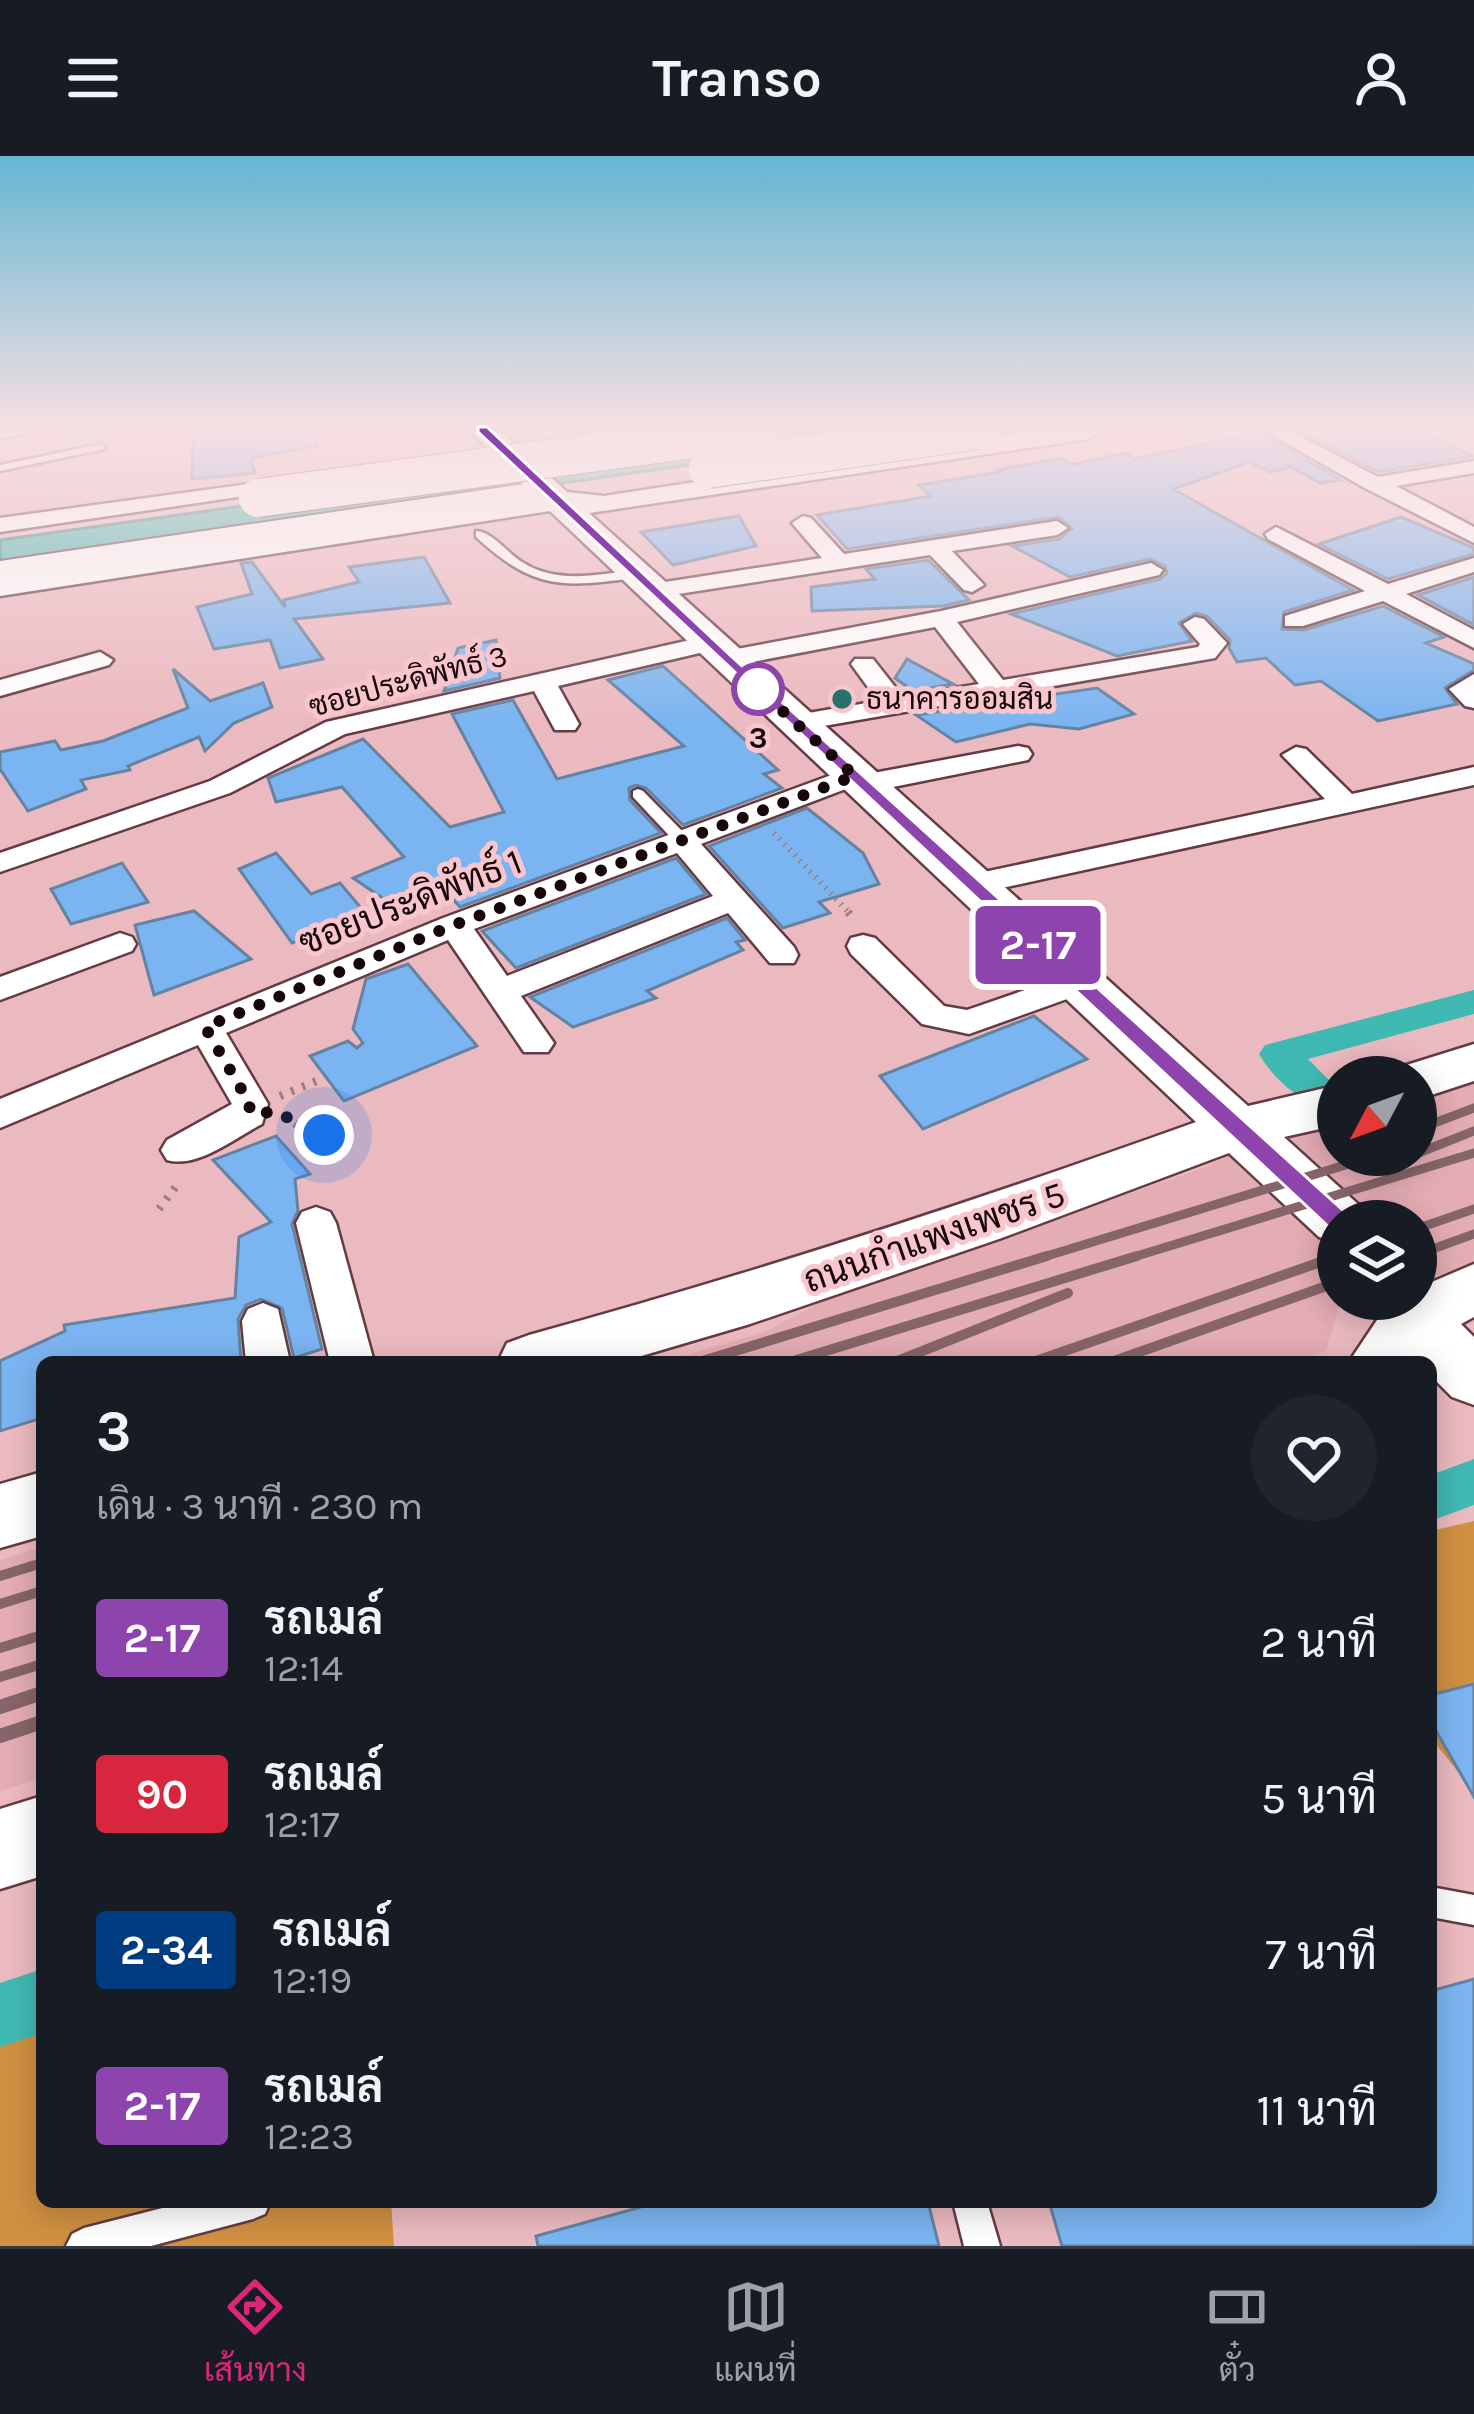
<!DOCTYPE html>
<html lang="th">
<meta charset="utf-8">
<style>
body{margin:0;font-family:Karla,Sarabun,sans-serif;background:#20242c;color:#f1f3f6;height:100vh;display:flex;flex-direction:column;font-size:45px;white-space:nowrap}
*{box-sizing:border-box;margin:0}
p{font-size:39px;color:#9ea1a6}
.icon{flex:none;width:66px;height:66px;fill:none;stroke:currentColor;stroke-width:2;stroke-linecap:round;stroke-linejoin:round}
.map{position:relative;flex:1;overflow:hidden}
.details{position:absolute;left:36px;top:1200px;width:1401px;height:852px;display:flex;flex-direction:column;background:#171b24;border-radius:18px;box-shadow:0 6px 30px #0003}
.details>*{flex:none}
.badge{padding:0 24px;border-radius:9px;font-size:42px;line-height:78px}
.needle{width:78px;rotate:229deg}
.fabs{position:absolute;left:1317px;top:900px;display:grid;gap:24px}
.fabs a{display:grid;place-items:center;width:120px;height:120px;border-radius:50%;background:#171b24;box-shadow:0 6px 30px #0003;font-size:60px}
.you{position:absolute;width:60px;height:60px;margin:-30px;border:9px solid #fff;border-radius:50%;background:#1a73e8;box-shadow:0 0 0 18px #1a73e833}
.map>.badge{position:absolute;translate:-50% -50%;box-shadow:0 0 0 6px #fff}
.round{display:grid;place-items:center;flex:none;width:126px;height:126px;border-radius:63px;background:#20242c}
.overview{display:flex;align-items:center;justify-content:space-between;height:204px;padding:0 60px}
h1{font-size:57px;font-weight:700;line-height:90px}
ul{padding:0;list-style:none}
li{display:flex;align-items:center;gap:36px;height:156px;padding:0 60px}
li div{flex:1}
li b{display:block;font-size:45px}
li em{font-style:normal}
li .badge{min-width:132px;font-weight:700;text-align:center}
header{display:flex;justify-content:space-between;align-items:center;height:156px;padding:0 60px;background:#171b24;font-size:54px;font-weight:700}
.dock{display:flex;justify-content:space-around;align-items:center;height:168px;border-top:3px solid #363941;background:#171b24;font-size:33px;color:#9ea1a6}
.dock a{display:grid;justify-items:center;gap:6px}
.dock .on{color:#db2777}
.map>svg:first-child{display:block}
.built{fill:#e4acb3}
.green{fill:#cf9041}
.water{fill:#40b9b2;stroke:#348480;stroke-width:3}
.lines{fill:none;stroke-linecap:round;stroke-linejoin:round}
.canal{fill:#40b9b2;fill-rule:evenodd}
.building{fill:#7bb5f1;stroke:#6582a1;stroke-width:3}
.lane-casing{stroke:#643b42;stroke-width:5}
.street-casing{stroke:#643b42;stroke-width:5}
.secondary-casing{stroke:#643b42;stroke-width:5}
.highway-casing{stroke:#643b42;stroke-width:4}
.path-far1{stroke:#a07b80;stroke-width:6;stroke-dasharray:1.5 6;stroke-linecap:butt}
.path{stroke:#a07b80;stroke-width:8;stroke-dasharray:3 9;stroke-linecap:butt}
.lane{fill:#fff;fill-rule:evenodd}
.street{fill:#fff;fill-rule:evenodd}
.secondary{fill:#fff;fill-rule:evenodd}
.highway{fill:#fff;fill-rule:evenodd}
.rail-far2{stroke:#86656a;stroke-width:9}
.rail-far1{stroke:#86656a;stroke-width:10}
.rail{stroke:#86656a;stroke-width:14}
.highway-bridge-casing{stroke:#643b42;stroke-width:40;stroke-linecap:butt}
.highway-bridge{stroke:#fff;stroke-width:38}
.line{fill:#8e44ad;stroke:#fff;stroke-width:3}
.walk{stroke:#17070a;stroke-width:12;stroke-dasharray:0 21.6}
.stop-dot{fill:#fff;stroke:#8e44ad;stroke-width:6}
.poi-dot{fill:#28726e;stroke:#f9c6cd;stroke-width:4.5}
.labels{text-anchor:middle;stroke-width:10;stroke-linejoin:round;paint-order:stroke}
.far-street-label{font-size:30px;fill:#17070a;stroke:#f9c6cd}
.far-poi-label{font-size:30px;fill:#17070a;stroke:#f9c6cd;text-anchor:start}
.far-stop-label{font-size:30px;font-weight:bold;fill:#17070a;stroke:#f9c6cd}
.street-label{font-size:36px;fill:#17070a;stroke:#f9c6cd}
</style>
<header><svg class="icon" aria-label="menu" viewBox="0 0 24 24"><path d="M4 6h16M4 12h16M4 18h16"/></svg>Transo<svg class="icon" aria-label="person" viewBox="0 0 24 24"><circle cx="12" cy="8" r="4"/><path d="M4 21q1-7 8-7t8 7"/></svg></header>
<div class="map">
<svg width="1474" height="2090" viewBox="0 0 1474 2090">
<rect width="100%" height="100%" fill="#ebbac0"/>
<g class="built">
<path d="M1474,915V1108L1416,1126V1065H1338V1143H1363L1339,1151L1326,1195L1297,1206H663L764,1176L829,1142L1203,1012L1305,965L1338,955V999H1416V932Z"/>
<path d="M42,1391V1622L0,1635V1404Z"/>
</g>
<g class="green">
<path d="M1474,1365V1636L1431,1582V1375Z"/>
<path d="M42,1869V2046H391L394,2090H0V1883Z"/>
</g>
<path class="water" d="M784,274H932L0,408V384Z"/>
<g class="lines">
<g class="canal">
<path d="M1474,834V858L1308,903L1338,933L1334,946C1305,955 1273,922 1259,898L1265,889Z"/>
<path d="M1474,1303V1349L1431,1365V1319Z"/>
<path d="M42,1813V1877L0,1891V1827Z"/>
</g>
</g>
<g class="building">
<path d="M193,274H316L317,290L251,302L255,317L192,323Z"/>
<path d="M1297,274H1417L1473,300L1379,316Z"/>
<path d="M1259,276L1341,324L1320,327L1291,311L1270,316L1250,306L1173,333L1353,434L1284,456L1282,473L1304,474L1383,450L1444,481L1426,487L1474,508V514L1445,532L1457,548L1378,565L1321,525L1295,529L1266,502L1237,506L1229,492L1230,484L1207,460L1196,457L1179,467L1192,485L1117,500L1011,458L1160,423L1167,417L1165,410L1150,403L1070,421L1012,390L1059,383L1072,373L1059,361L847,393L817,359L931,340L919,329L1000,316L997,314L1061,302L1071,309L1125,297L1135,303Z"/>
<path d="M739,360L756,390L673,409L641,376Z"/>
<path d="M1401,361L1474,392V398L1388,423L1319,388Z"/>
<path d="M424,401L450,447L294,463L323,503L280,512L270,484L214,493L197,451L252,438L241,407L252,406L285,451L284,444L359,426L349,411Z"/>
<path d="M928,404L969,444L943,450L812,455L811,431L875,423L866,413Z"/>
<path d="M1474,421V469L1418,439Z"/>
<path d="M496,484L500,522L444,535L458,492Z"/>
<path d="M907,503L953,528L913,535L895,522Z"/>
<path d="M663,510L778,614L764,618L782,632L683,669L646,632L636,629L629,632L630,644L661,677L460,751L442,731L393,749L353,722L404,701L342,631L276,646L268,622L363,583L450,671L504,656L452,558L513,544L557,623L684,590L608,524Z"/>
<path d="M173,513L210,545L263,527L272,551L234,567L205,595L199,581L128,610L130,614L81,624L86,633L28,655L0,613V596L55,585L61,594L103,585L188,552Z"/>
<path d="M1097,532L1134,558L1079,573L1030,568L956,586L916,559Z"/>
<path d="M807,652L863,697L879,728L819,746L830,757L783,772L709,690Z"/>
<path d="M276,697L311,738L340,727L367,759L292,787L239,713Z"/>
<path d="M676,702L706,738L516,812L482,775Z"/>
<path d="M122,707L148,746L71,768L51,733Z"/>
<path d="M194,755L251,803L154,839L135,769Z"/>
<path d="M727,762L745,784L736,786L743,794L647,835L656,842L573,871L530,841Z"/>
<path d="M408,808L477,890L344,945L310,900L348,885L357,892L363,887L353,873L366,823Z"/>
<path d="M1034,860L1087,903L923,973L880,920Z"/>
<path d="M276,980L310,1018L295,1023L298,1055L292,1068L322,1193L294,1202L282,1152L261,1143L246,1149L238,1163L241,1206H42V1262L0,1275V1205L65,1175L64,1169L235,1142L239,1081L271,1066L213,1004Z"/>
<path d="M1474,1528V1641L1431,1566V1539Z"/>
<path d="M1474,1823V2090H1062L1049,2046H1431V1835Z"/>
<path d="M659,2046H928L939,2090H538L536,2080Z"/>
</g>
<g class="lines">
<g class="lane-casing">
<g id="lane">
<path d="M16,274H36L0,283V277Z"/>
<path d="M101,288L105,293L0,315V309Z"/>
<path d="M476,375C493,376 507,397 522,406C556,428 596,419 634,414L640,418L634,422C560,432 533,433 476,381Z"/>
<path d="M638,633L643,635L688,681V687H676L633,641V635Z"/>
<path d="M1431,1731L1474,1739V1769L1431,1761Z"/>
<path d="M186,2046H270L265,2058L253,2063L151,2090H66L72,2078L84,2072Z"/>
<path d="M953,2046H987L1000,2090H964Z"/>
</g>
</g>
<g class="street-casing">
<g id="street">
<path d="M1263,274H1288L1378,321L1474,305V317L1396,330L1474,371V387L1365,332Z"/>
<path d="M292,322L299,324V332L0,376V362Z"/>
<path d="M803,360L811,362L844,398L1057,365L1068,372L1057,379L952,395L984,429L972,436L964,434L930,399L652,442L640,435L652,428L822,402L792,367Z"/>
<path d="M1276,371L1388,428L1474,402V416L1406,438L1474,474V492L1383,445L1303,470H1285V460L1365,435L1268,383L1265,378Z"/>
<path d="M1151,407L1163,414L1159,419L957,466L1003,524L1198,491L1200,488L1183,468L1195,461L1204,463L1227,487L1215,502L795,575L781,567L785,561L878,545L851,508L855,503H873L903,541L979,528L935,471L726,511L713,503L726,495L941,455Z"/>
<path d="M708,480L717,483L721,488L717,493L558,530L579,568L575,574H555L534,535L345,578L230,637L0,716V697L210,625L326,566Z"/>
<path d="M100,496L113,504L109,509L0,540V524Z"/>
<path d="M1474,518V552L1465,550L1449,533Z"/>
<path d="M1018,590L1028,592L1032,598L1028,604L863,637L851,631L701,688L794,791L798,799L794,807H770L728,757L521,840L554,887L548,896H524L448,784L226,877L268,948L262,968C235,982 197,1013 167,1004L161,994L167,984L232,948L198,889L0,972V943L443,762L845,614L855,611L868,618ZM677,697L713,740L507,820L474,773Z"/>
<path d="M1296,591L1306,593L1352,638L1474,611V629L970,739L954,729L970,719L1325,643L1282,599Z"/>
<path d="M120,777L132,781L136,788L132,795L0,844V821Z"/>
<path d="M863,779L875,782L944,850L967,854L1080,815L1092,818L1097,826L1092,834L969,878L922,868L851,798L847,790L851,782Z"/>
<path d="M316,1051L330,1056L336,1067L374,1206H330L296,1067L302,1056Z"/>
<path d="M263,1147L278,1153L290,1206H246L242,1165L248,1153Z"/>
</g>
</g>
<g class="secondary-casing">
<g id="secondary">
<path d="M469,274H500L567,336L604,340L1034,274H1103L1089,283L589,357L1248,950L1338,929V969L1284,981L1359,1049L1368,1065H1338V1087L1319,1081L1229,997L999,1083L750,1168L621,1206H498L507,1187L529,1179C755,1117 976,1045 1196,966L550,355L0,440V420L534,339Z"/>
<path d="M1474,888V925L1416,944V921H1392L1397,912Z"/>
<path d="M1474,1108V1161L1461,1168L1474,1181V1249L1452,1241L1431,1220V1206H1349L1381,1158L1374,1143H1416V1122L1427,1128Z"/>
<path d="M42,1316V1380L0,1392V1328Z"/>
<path d="M42,1640V1720L0,1733V1653Z"/>
</g>
</g>
<g class="highway-casing">
<path id="highway" d="M544,325L557,328L562,336L557,344L0,429V405Z"/>
</g>
<path class="path-far1" d="M774,677L851,759"/>
<g class="path">
<path d="M848,756L854,763"/>
<path d="M280,940L319,924"/>
<path d="M285,960L309,978L360,973"/>
<path d="M159,1053L180,1025"/>
</g>
<use href="#lane" class="lane"/>
<use href="#street" class="street"/>
<use href="#secondary" class="secondary"/>
<use href="#highway" class="highway"/>
<g class="rail-far2">
<path d="M1416,974L1474,952"/>
<path d="M1416,998L1474,975"/>
<path d="M1416,1073L1474,1053"/>
<path d="M1416,1099L1474,1078"/>
<path d="M1037,1103L1378,999"/>
<path d="M1127,1103L1474,997"/>
<path d="M1330,1103L1338,1100"/>
</g>
<g class="rail-far1">
<path d="M699,1206L1047,1100"/>
<path d="M790,1206L1137,1100"/>
<path d="M895,1206L1068,1137"/>
<path d="M1033,1206L1338,1100"/>
<path d="M1111,1206L1338,1126"/>
<path d="M0,1420L42,1407"/>
<path d="M0,1448L42,1435"/>
<path d="M0,1492L42,1479"/>
<path d="M0,1521L42,1508"/>
<path d="M37,1539L42,1537"/>
</g>
<g class="rail">
<path d="M0,1551L42,1537"/>
<path d="M0,1580L42,1566"/>
</g>
<g class="highway-bridge-casing">
<g id="highway-bridge">
<path d="M708,313L978,274"/>
<path d="M258,342L760,274"/>
</g>
</g>
<use href="#highway-bridge" class="highway-bridge"/>
</g>
<linearGradient id="sky" x2="0" y2="1"><stop stop-color="#65b6d2"/><stop offset="0.48" stop-color="#f6e0e3"/><stop offset="1" stop-color="#f6e0e3" stop-opacity="0"/></linearGradient>
<rect width="1474" height="566" fill="url(#sky)"/>
<path class="line" d="M478,271H487L731,500L1347,1058V1072H1330L478,276Z"/>
<g class="lines">
<path class="walk" d="M324,979L297,973L284,958L249,955L250,948L205,871L454,769L855,620L758,533"/>
</g>
<circle class="stop-dot" cx="758" cy="533" r="24"/>
<circle class="poi-dot" cx="842" cy="543" r="12"/>
<g class="labels">
<g class="far-street-label">
<text transform="translate(408 525) rotate(-15)" y="10">ซอยประดิพัทธ์ 3</text>
</g>
<g class="far-poi-label">
<text x="866" y="553">ธนาคารออมสิน</text>
</g>
<g class="far-stop-label">
<text x="758" y="592">3</text>
</g>
<g class="street-label">
<text transform="translate(410 745) rotate(-21)" y="13">ซอยประดิพัทธ์ 1</text>
<text transform="translate(934 1080) rotate(-19)" y="13">ถนนกำแพงเพชร 5</text>
</g>
</g>
</svg>
<div class="fabs">
<a><svg class="needle" viewBox="-14 -14 28 28"><path d="M0-13l5 13h-10z" fill="#e53935"/><path d="M0 13l5-13h-10z" fill="#9ea1a6"/></svg></a>
<a><svg class="icon" aria-label="layers" viewBox="0 0 24 24"><path d="M12 4l9 5-9 5-9-5zM3 14l9 5 9-5"/></svg></a>
</div>
<div class="you" style="left:324px;top:979px"></div>
<b class="badge" style="left:1038px;top:789px;background:#8e44ad;color:#fff">2-17</b>
<section class="details">
<div class="overview"><div><h1>3</h1><p>เดิน · 3 นาที · 230 m</p></div><a class="round"><svg class="icon" aria-label="heart" viewBox="0 0 24 24"><path d="M12 20l-8-8c-3-5 5-10 8-4 3-6 11-1 8 4z"/></svg></a></div>
<ul>
<li><span class="badge" style="background:#8e44ad;color:#fff">2-17</span><div><b>รถเมล์</b><p>12:14</p></div><em>2 นาที</em></li>
<li><span class="badge" style="background:#d7263d;color:#fff">90</span><div><b>รถเมล์</b><p>12:17</p></div><em>5 นาที</em></li>
<li><span class="badge" style="background:#003b80;color:#fff">2-34</span><div><b>รถเมล์</b><p>12:19</p></div><em>7 นาที</em></li>
<li><span class="badge" style="background:#8e44ad;color:#fff">2-17</span><div><b>รถเมล์</b><p>12:23</p></div><em>11 นาที</em></li>
</ul>
</section>
</div>
<nav class="dock">
<a class="on"><svg class="icon" aria-label="directions" viewBox="0 0 24 24"><path d="M12 3l9 9-9 9-9-9zM9 14v-3h6M13 9l2 2-2 2"/></svg>เส้นทาง</a>
<a><svg class="icon" aria-label="map" viewBox="0 0 24 24"><path d="M3 6l6-2 6 2 6-2v14l-6 2-6-2-6 2zM9 4v14M15 6v14"/></svg>แผนที่</a>
<a><svg class="icon" aria-label="tickets" viewBox="0 0 24 24"><path d="M3 7h18v10H3zM15 7v10"/></svg>ตั๋ว</a>
</nav>
